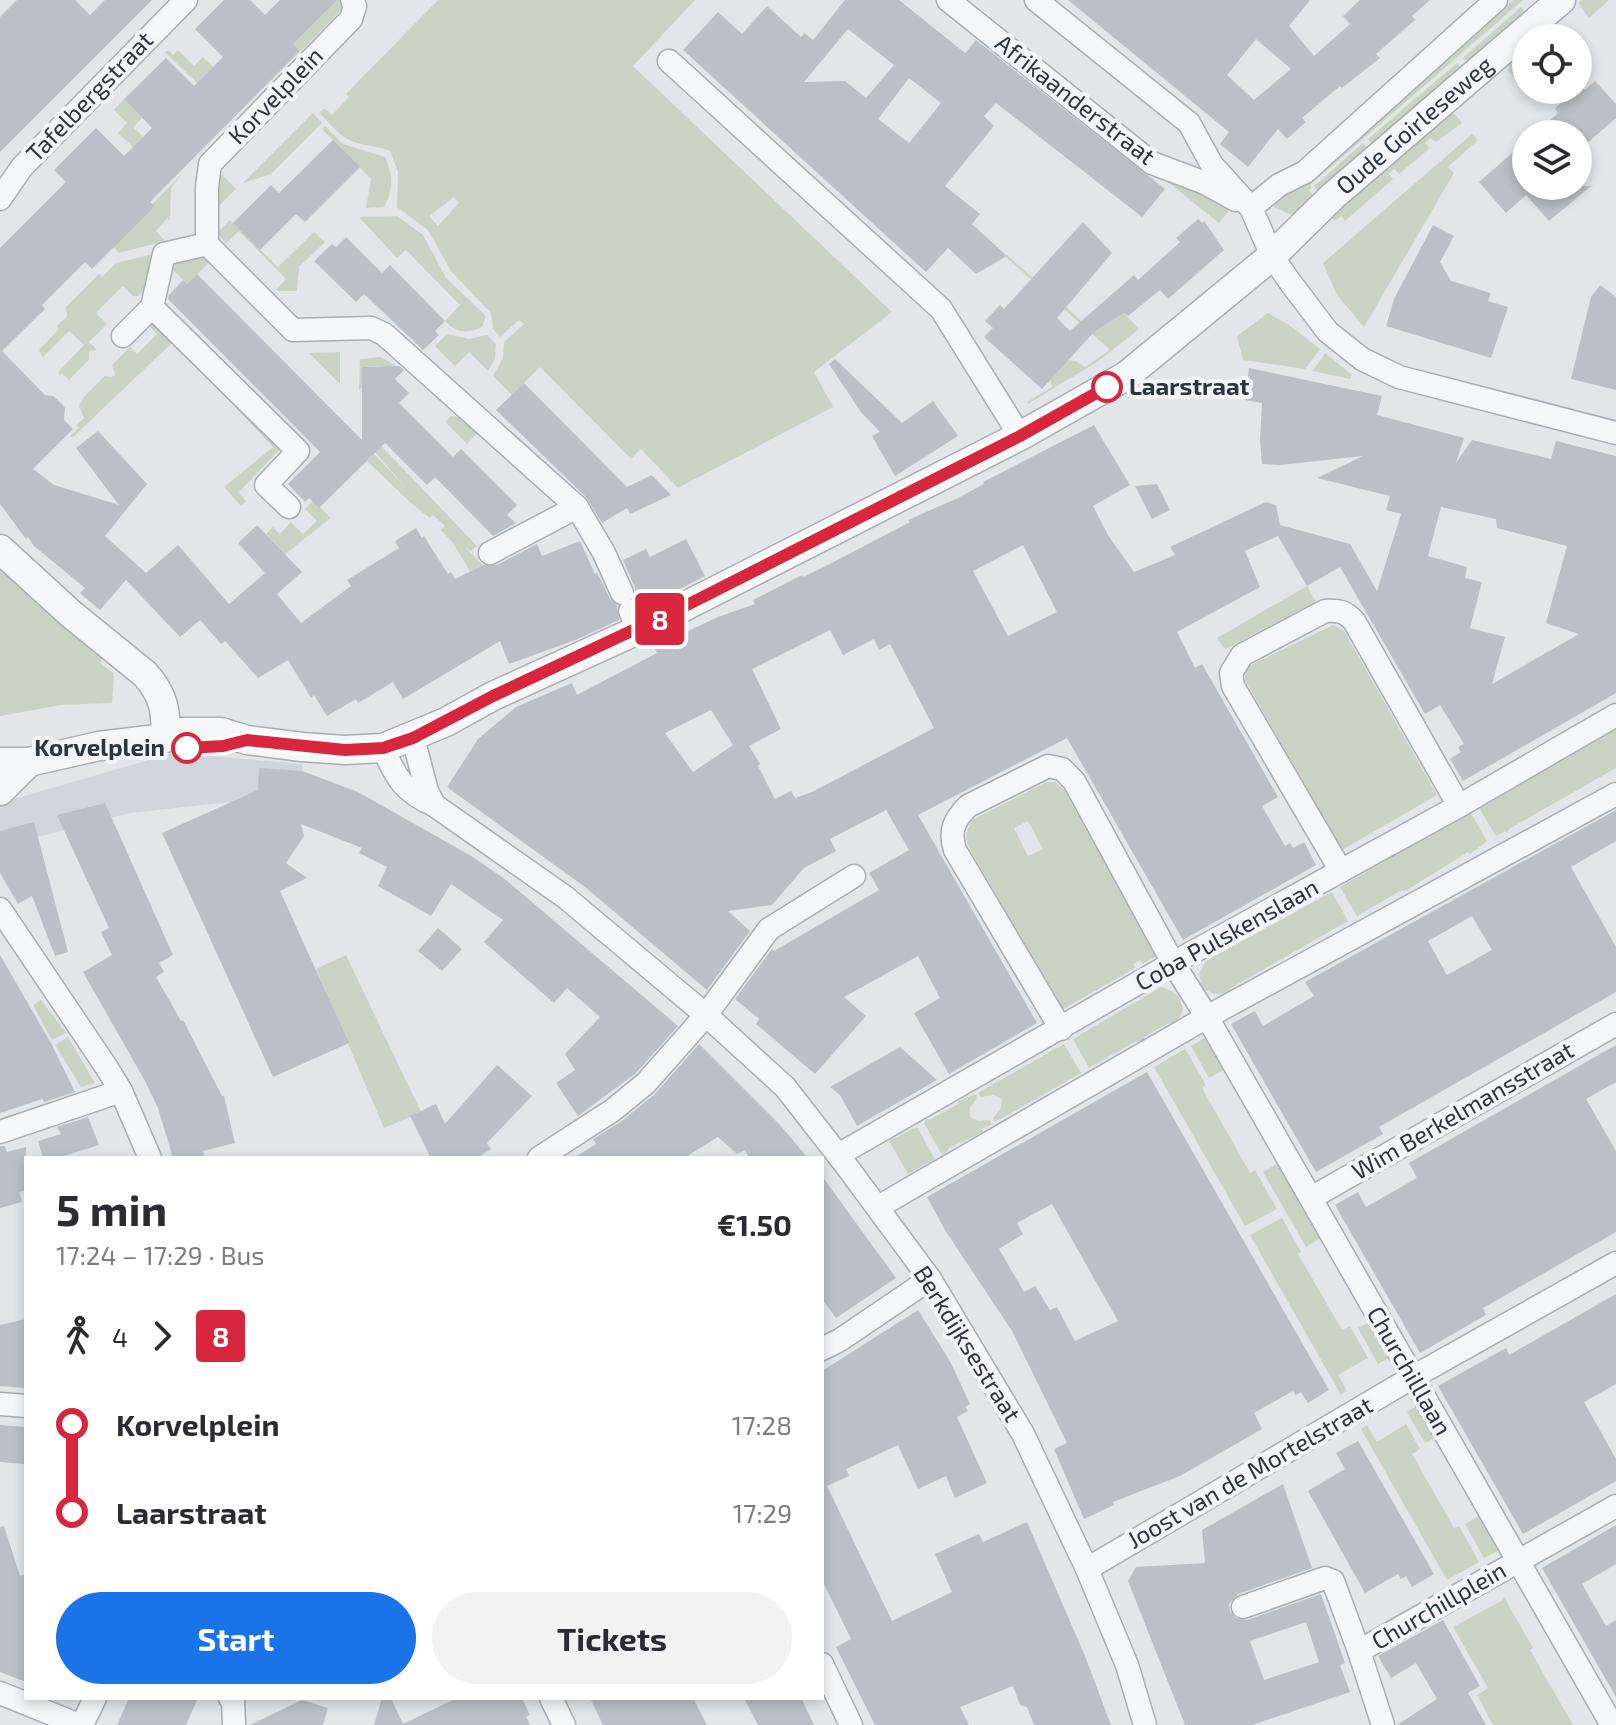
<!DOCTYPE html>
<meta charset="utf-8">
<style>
body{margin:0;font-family:"Exo 2",sans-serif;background:#f2f2f3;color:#2b2b33;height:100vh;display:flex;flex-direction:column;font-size:30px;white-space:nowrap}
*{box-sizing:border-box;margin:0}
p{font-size:26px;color:#7c7c81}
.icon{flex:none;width:44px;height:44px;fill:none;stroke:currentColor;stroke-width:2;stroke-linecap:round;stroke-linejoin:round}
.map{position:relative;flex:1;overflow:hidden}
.panel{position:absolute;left:24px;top:1156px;width:800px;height:544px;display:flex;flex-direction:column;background:#fff;border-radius:0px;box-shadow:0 4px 12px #0003}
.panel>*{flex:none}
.badge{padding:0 16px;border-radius:6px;font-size:28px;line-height:52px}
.controls{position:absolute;left:1512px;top:24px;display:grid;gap:16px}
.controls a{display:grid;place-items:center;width:80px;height:80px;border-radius:50%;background:#fff;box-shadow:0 4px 12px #0003;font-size:40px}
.map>.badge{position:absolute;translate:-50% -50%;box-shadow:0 0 0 4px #fff}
.legs{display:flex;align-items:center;gap:12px;height:88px;padding:0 32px;font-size:26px}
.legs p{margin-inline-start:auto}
.summary{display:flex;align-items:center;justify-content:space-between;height:136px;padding:0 32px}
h1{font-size:44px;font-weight:700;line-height:60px}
.action{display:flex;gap:16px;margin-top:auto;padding:16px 32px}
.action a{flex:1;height:92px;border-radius:48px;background:#1a73e8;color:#fff;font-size:32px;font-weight:700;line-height:92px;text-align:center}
.action a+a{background:#f2f2f3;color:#2b2b33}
ul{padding:0 32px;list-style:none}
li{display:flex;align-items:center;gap:28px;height:88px;font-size:30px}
li i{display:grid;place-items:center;width:12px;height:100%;margin:0 10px;background:currentColor}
li i::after{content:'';width:20px;height:20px;margin:-10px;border:6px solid;border-radius:50%;background:#fff}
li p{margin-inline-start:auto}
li:first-child i{background:linear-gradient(#0000 50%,currentColor 0)}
li:last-child i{background:linear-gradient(currentColor 50%,#0000 0)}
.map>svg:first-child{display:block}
.built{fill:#d0d5db}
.green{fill:#c9d3c4;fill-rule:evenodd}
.building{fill:#bac0c6;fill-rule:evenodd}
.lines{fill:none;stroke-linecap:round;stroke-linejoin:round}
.minor-casing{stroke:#a7adb3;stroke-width:25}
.tertiary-casing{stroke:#a7adb3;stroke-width:31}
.minor{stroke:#f5f6f8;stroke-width:22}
.tertiary{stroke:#f5f6f8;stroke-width:28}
.line-1-casing{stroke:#fff;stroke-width:18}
.line-1{stroke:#d7263d;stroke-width:12}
.stop-1-dot{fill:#fff;stroke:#d7263d;stroke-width:4}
.labels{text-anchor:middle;stroke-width:8;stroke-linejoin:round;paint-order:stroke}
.street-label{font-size:24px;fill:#2b3540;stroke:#f2f4f7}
.stop-label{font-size:24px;font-weight:bold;fill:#2b3540;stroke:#f2f4f7;text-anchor:start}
</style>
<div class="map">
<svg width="1616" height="1725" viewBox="0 0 1616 1725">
<rect width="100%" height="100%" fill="#e2e6e9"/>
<path class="built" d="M173,753L302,764L305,794L130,813L0,847V803Z"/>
<g class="green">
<path d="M318,0H340L343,8L301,51L293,44L327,10Z"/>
<path d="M438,0H695L633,66L892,312L814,372L833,407L678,488L641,449L631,459L540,367L512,395L493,376L503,358L504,342L524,324L519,320L500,337L493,329L491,313L451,271L428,230L397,207L398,172L390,151C376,145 357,146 344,137C335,131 327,120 319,113L324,108L332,115L349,97L346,94ZM454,197L459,203L438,226L429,216Z"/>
<path d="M1513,0H1523L1310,185L1312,188L1309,190L1314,196L1292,215L1275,208L1272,202L1309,177Z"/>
<path d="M1582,0H1609L1589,18L1578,3Z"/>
<path d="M1521,7L1526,12L1468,63L1463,58Z"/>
<path d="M1526,48V67L1513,77L1508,71L1510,63Z"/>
<path d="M168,50L173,55L178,50L194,66L203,57L213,67L197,83L165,52Z"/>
<path d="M1457,63L1462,68L1373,145L1368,139Z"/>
<path d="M124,99L142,118L133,127L143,137L133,147L118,133L127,123L114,110Z"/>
<path d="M313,113L322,123L271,174L243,183Z"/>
<path d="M1450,114H1455L1462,123L1436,142L1430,138L1425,143L1430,148L1399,174L1394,169L1389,174L1393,179L1345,221L1341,216L1335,221L1332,217Z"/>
<path d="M325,126L343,144L385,157C393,175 394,189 384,207L366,208L371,179L322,129Z"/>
<path d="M1472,134L1478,140L1448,167L1454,173L1364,327L1337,295L1323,263Z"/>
<path d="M1363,143L1368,149L1319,192L1314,186Z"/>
<path d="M219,172L236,189L216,209Z"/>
<path d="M182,174L171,188L170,221L167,218L156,231L165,241L119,253L111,245Z"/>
<path d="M1166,175L1219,202L1229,210L1219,223L1164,179Z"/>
<path d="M397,216L423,235L446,278L486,316L482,327C467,334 456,333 445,321L460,305L406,250L397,258L359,217Z"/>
<path d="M230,220L278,267L314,232L325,242L299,267L297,291H275L286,279L239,231L226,243L219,235V231Z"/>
<path d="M153,254L147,289L138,296H133L123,286L96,313L107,324L89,342L97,350L89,351V360L69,380L62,373L60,375L58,372L84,345L69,331L43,357L39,350L59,329L57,326L67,316L66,307L99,274L102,277L116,263Z"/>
<path d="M1007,255L1094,332L1124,313L1139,329L1097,362L1028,404L1027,402L1052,387L1050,377L1066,360L1076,361L1085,367L1110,350L1006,257Z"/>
<path d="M201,257L211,261L187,284L172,269L173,264Z"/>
<path d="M1268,313L1289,325L1320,349L1305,369L1243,360L1237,336Z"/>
<path d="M148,316L178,337L72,438L70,436L79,428L76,425L84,418L79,406L83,398L105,376L111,377L115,375L112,365L130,347L137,354L157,334L144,320Z"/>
<path d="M447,334L469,339L487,335L496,344L495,359L488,371L469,352L455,366L435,346Z"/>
<path d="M340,352V384L309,353Z"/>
<path d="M1325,353L1352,375L1350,379L1313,371Z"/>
<path d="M381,357L395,365L388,372L382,366L362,367V387L359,391L360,359Z"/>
<path d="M243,405L282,447L239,492L246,501L241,506L224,487L273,447L235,407Z"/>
<path d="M451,416L468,418L482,428L467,444L445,422Z"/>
<path d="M369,433L477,546L471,551L464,546L483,565L470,571L453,543L441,530L445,526L433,515L430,518L412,504L367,461L374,454L406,488L375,452Z"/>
<path d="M313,501L331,518L285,554L266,534L273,527L280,534L291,522L303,534L317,521L305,509Z"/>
<path d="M0,567L108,652L100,663L114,674L112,703L61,705L0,716Z"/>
<path d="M1307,586L1316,602L1225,649L1217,638Z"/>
<path d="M1333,625L1344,631L1437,795L1342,850L1245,680L1246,670L1251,665Z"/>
<path d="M1613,728L1616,729V768L1509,829L1507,833L1506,831L1496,836L1479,808L1487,803L1486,801L1491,798L1493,800L1610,733Z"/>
<path d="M1046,782H1055L1064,790L1158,955L1143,964L1140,960L1133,964L1135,968L1063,1009L969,848C965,837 966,828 974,819ZM1028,821L1043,849L1028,856L1014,828Z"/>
<path d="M1470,812L1487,841L1470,854L1468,852L1404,892L1402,890L1357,916L1340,887L1385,861V859L1419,842V839Z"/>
<path d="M1332,892L1348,921L1231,988L1227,993L1214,994L1202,988L1199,974L1206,961Z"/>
<path d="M346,955L421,1112L384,1128L316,969Z"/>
<path d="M1161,987C1181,992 1192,1011 1171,1025L1169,1023L1144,1037L1145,1040L1138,1043L1136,1041L1089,1068L1073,1039Z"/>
<path d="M41,1000L66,1033L52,1040L33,1005Z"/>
<path d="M68,1037L95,1083L81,1087L55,1045Z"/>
<path d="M1206,1037L1227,1068L1209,1078L1191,1046Z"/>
<path d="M1064,1044L1081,1073L995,1122L993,1118L1001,1108L1002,1099L993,1095L981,1097L978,1093Z"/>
<path d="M1185,1049L1206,1085L1202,1088L1250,1173L1255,1170L1277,1209L1245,1226L1154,1067Z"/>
<path d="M975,1094L977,1098L970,1108V1117L978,1121L990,1120L992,1124L982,1129L983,1132L949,1148L945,1154L941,1153L924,1123L925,1120L931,1119L958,1104L957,1102Z"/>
<path d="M917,1127L935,1159L908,1174L889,1141Z"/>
<path d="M1281,1162L1324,1236L1306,1247L1263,1172Z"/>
<path d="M1282,1218L1301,1252L1298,1254L1342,1330L1350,1326L1368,1358L1338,1375L1347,1391L1341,1395L1250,1235Z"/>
<path d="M1372,1321L1392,1356L1378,1364L1358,1328Z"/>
<path d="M1420,1404L1438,1436L1425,1443L1407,1412Z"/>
<path d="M1406,1424L1420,1449L1412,1454L1454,1528L1459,1526L1479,1562L1447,1580L1361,1429L1367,1425L1377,1442Z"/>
<path d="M1482,1514L1499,1545V1550L1484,1558L1465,1524Z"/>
<path d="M1504,1597L1533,1648L1530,1650L1573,1725H1493L1477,1695L1488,1688L1453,1627L1503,1600Z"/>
</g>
<g class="building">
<path d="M17,0H75L90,15L105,0H152L0,152V17Z"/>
<path d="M224,0H250L265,15L280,0H337L293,44L300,51L150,202L155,206L92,269L85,262L42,305L45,309L2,351L45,395L53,396L62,404L65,408L64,420L73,429L33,469L54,485L119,505L76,448L98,431L147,484L105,536L146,573L178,545L229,604L265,573L238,543L257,525L302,572L277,594L301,623L351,586L347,580L399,548L395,541L416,528L422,538L424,536L448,574L451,572L455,579L483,565H497L537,544L542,556L580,541L595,574L597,572L610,599L617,606L619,620L578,639L509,664L500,641L403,699L393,682L358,703L356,699L327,716L314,695L311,698L288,660L258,678L225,641L221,644L200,620L180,637L126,580L100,610L80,593L85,588L34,546L28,537L26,539L0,504V248L66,182L54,170L96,128L124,156L152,128L124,99L166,58L194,86L223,57L195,29Z"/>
<path d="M845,0H899L965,53L976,40L1165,189L1142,217L996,103L984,116L994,126L945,186L980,214L972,224L1007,256L976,274L948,248L926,272L683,50L718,12L742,34L767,6L801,37L804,33L813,40ZM848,29L894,65L866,98L845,81L804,82ZM909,78L941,103L909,143L878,119Z"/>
<path d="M1068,0H1310L1289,26L1314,56L1350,24L1343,16L1360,0H1430L1412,16L1415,20L1376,54L1380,58L1342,88L1340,86L1302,118L1306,122L1287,139L1278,129L1248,167L1220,144L1229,132ZM1256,39L1291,69L1254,100L1227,75Z"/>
<path d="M1595,81L1616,104V118L1578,151V134H1558L1548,122L1558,113L1555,108L1581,86L1585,90Z"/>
<path d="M333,140L360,167L305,222L296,214L260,250L233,223L271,185L279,193Z"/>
<path d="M1526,141V186H1591L1549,221L1526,195L1506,213L1479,182Z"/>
<path d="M1198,219L1202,223L1204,221L1224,250L1168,299L1160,290L1128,316L1124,313L1094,332L1042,389L984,337L993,328L985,321L1000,305L1004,309L1083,222L1112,253L1057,318L1070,331L1134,275L1138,280L1180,242L1176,238Z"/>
<path d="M1433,225L1454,236L1440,262L1451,281L1491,293L1488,301L1508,307L1491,358L1386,326L1394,299Z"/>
<path d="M346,237L382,273L390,265L445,321L435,331L439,335L423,350L364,294L356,302L314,261L332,244L336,247Z"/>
<path d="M197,274L362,440V367L399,366L404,370L395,379L409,393L399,403L453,457L461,449L517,505L507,515L516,523L493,536L435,477L427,485L385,443L319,508L309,498L305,502L288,484L320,452L168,299L169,295L183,280L187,284Z"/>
<path d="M1600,285L1616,297V390L1571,379L1591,297Z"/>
<path d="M835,359L902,423L933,401L958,436L895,476L872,436L880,432L861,412L829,364Z"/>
<path d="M1249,368L1382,396L1377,415L1464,438L1456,463L1472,440L1551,459L1556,441L1616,456V693L1463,781L1450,759L1461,752L1458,747L1464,744L1440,705L1425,714L1340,567L1307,586L1278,536L1245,551L1260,587L1177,632L1195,668L1202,664L1278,797L1262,806L1285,846L1290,843L1293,848L1304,842L1316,865L1183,940L1067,738L918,815L1037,1023L949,1074L914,1013L940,998L918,956L844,997L866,1016L815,1074L756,1024L759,1019L735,999L772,949L774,951L879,890L869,873L909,850L886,810L830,839L836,851L804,868L772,905L728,911L750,931L707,990L585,887L447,787L478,739L516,707L572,683L577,695L657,653L654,647L718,617L755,604L753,600L802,575L803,577L824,567L910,522L908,520L958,498L984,484L983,482L1094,425L1130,485L1093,506L1108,535L1134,572L1175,555L1170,547L1266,502L1276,505L1280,525L1350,544L1377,591L1401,514L1386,510L1390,496L1317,478L1363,456L1280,465L1262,464L1260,440L1262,403L1245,400ZM1441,507L1496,519L1497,528L1567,546L1546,623L1579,634L1492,684L1505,637L1470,628L1482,582L1465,578L1467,567L1428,556ZM1023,545L1057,612L1008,636L973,571ZM830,630L843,655L874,639L879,650L890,644L934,728L812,792L795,798L791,791L775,799L758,766L760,764L749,746L781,729L752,669ZM711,710L733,745L693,772L665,733Z"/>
<path d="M524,383L627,487L652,475L671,495L630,514L627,508L602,523L586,497L496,410Z"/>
<path d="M1157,484L1170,510L1152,519L1135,486Z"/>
<path d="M686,539L705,576L644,607L635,598V588L623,560L646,549L650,557Z"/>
<path d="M259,768L302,771L358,792L473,857L506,880L678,1026L636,1073L578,1116L556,1083L575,1070L565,1054L600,1017L567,988L554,1003L484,942L503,920L451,884L431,916L378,886L387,867L359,853L362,848L301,824L304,836L286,863L307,878L280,891L349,1043L273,1077L162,833L258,790Z"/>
<path d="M105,803L173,955L159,963L164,972L156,977L181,1021L183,1020L222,1096H224L235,1143L203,1151L205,1158H173L158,1108L145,1081L83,972L112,955L101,932L109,928L57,815Z"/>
<path d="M1616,810V841L1571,867L1616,947V992L1379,1127L1383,1134L1316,1172L1231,1024L1255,1011L1263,1026L1314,996L1305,982ZM1472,916L1492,950L1447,975L1428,941Z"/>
<path d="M34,822L68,952L55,956L32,896L18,904L0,873V831Z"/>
<path d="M438,928L462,949L442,971L418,951Z"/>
<path d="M0,955L52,1045L75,1092L44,1102L42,1099L0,1113Z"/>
<path d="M699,1044L780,1125L808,1158H749L745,1150L737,1154L718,1137L684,1158H574L596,1144L593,1139L622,1121L655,1094Z"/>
<path d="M1616,1045V1082L1586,1099L1616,1151V1232L1483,1308L1486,1315L1420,1353L1335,1205L1358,1192L1366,1207L1417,1178L1409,1163Z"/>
<path d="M900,1047L937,1080L857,1126L840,1095L830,1087Z"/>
<path d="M497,1065L532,1096L487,1143L491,1149L477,1158H431L410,1116L436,1104L445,1124Z"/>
<path d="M1147,1072L1329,1390L1308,1403L1301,1392L1296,1395L1293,1391L1254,1413L1262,1429L1180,1476L1113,1502L1114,1505L1084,1519L1054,1449L1067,1443L1012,1331L945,1230L927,1197ZM1052,1204L1118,1321L1075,1341L1057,1307L1050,1310L1035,1286L1024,1292L999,1249L1023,1234L1017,1223Z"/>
<path d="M88,1117L99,1145L58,1158H43L38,1141L61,1134L57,1127Z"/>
<path d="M0,1146H5L7,1152L26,1147V1190L19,1192L22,1202L0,1208Z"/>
<path d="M822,1176L896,1278L836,1318L822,1299Z"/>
<path d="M1616,1294V1384L1584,1402L1616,1459V1481L1523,1534L1438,1386L1506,1348L1509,1355Z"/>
<path d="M918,1310L951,1363L970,1404L965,1407L968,1411L957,1417L987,1483L955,1498L946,1476L918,1489L898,1445L846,1469L849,1476L827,1486L892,1621L952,1592L935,1554L979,1534L983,1542L1027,1522L1085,1656L1111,1725H1034L1027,1707L1020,1705L1013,1686L960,1707L969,1725H875L836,1647L851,1639L822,1580V1371Z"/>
<path d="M26,1319V1388L0,1386V1325Z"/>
<path d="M0,1425L26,1427V1464L0,1462Z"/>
<path d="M1358,1441L1434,1574L1412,1587L1406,1576L1401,1579L1398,1574L1365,1593L1308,1491L1345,1469L1336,1453Z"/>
<path d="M1283,1484L1312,1568L1238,1594L1229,1604L1230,1611L1235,1618L1247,1620L1321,1594L1345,1663L1340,1665L1350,1692L1252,1725H1185L1128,1581L1136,1567L1205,1563L1202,1530ZM1306,1622L1319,1662L1264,1680L1250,1641Z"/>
<path d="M1616,1525V1564L1582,1584L1606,1626L1616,1620V1697L1542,1568Z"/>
<path d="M4,1526L20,1576L26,1574V1682L0,1672V1527Z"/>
<path d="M1443,1620L1480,1686L1468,1693L1486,1725H1397L1437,1699L1416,1663L1391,1678L1378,1656Z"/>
<path d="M129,1698H198L186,1725H117Z"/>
<path d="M382,1698H391L403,1724L457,1698H522L530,1715L526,1717L530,1725H374Z"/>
<path d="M590,1698H693L707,1725H603Z"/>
<path d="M744,1698H801L814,1725H758Z"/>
<path d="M302,1700L328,1708L323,1725H250Z"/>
</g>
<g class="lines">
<g class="minor-casing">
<g id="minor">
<path d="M352,0L355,6L351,19L210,164L207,187V244L293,330L371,328L384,334L577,507L604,553L622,593"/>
<path d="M948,0L1152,163L1205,183L1236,200"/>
<path d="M1036,0L1189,123L1212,165L1251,208L1272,256L1290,282L1328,332L1362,359L1399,377L1616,433"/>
<path d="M669,61L941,309L1020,436"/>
<path d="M0,199L22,167L186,0"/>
<path d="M1251,208L1279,185L1305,172L1496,0"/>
<path d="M207,244L164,254L152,307L298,451L266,485L289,507"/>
<path d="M123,336L152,307"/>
<path d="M490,553L577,507"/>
<path d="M630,611L638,630"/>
<path d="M413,738L427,791L434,805"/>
<path d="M383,748C396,778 404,792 434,805L565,897L706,1015L785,1087L845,1164L930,1279L1023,1434L1087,1569L1127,1665L1145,1725"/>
<path d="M1341,871L1233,686L1231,673L1242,655L1325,611C1338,610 1345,611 1354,621L1459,806"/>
<path d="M0,909L107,1068L121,1091L150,1158"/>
<path d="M1061,1029L955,850C949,831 954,820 968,806L1048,766L1062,769L1074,781L1173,963L1207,1017L1612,1725"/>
<path d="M0,1132L121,1091"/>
<path d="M838,1155L1173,963L1459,806L1616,715"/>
<path d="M539,1158L613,1110L646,1083L706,1015L769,929L854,876"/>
<path d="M1311,1198L1616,1024"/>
<path d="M878,1207L1207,1017L1616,794"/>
<path d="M822,1349L840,1340L930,1279"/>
<path d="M0,1404L26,1406"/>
<path d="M1087,1569L1413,1377L1616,1263"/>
<path d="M1243,1607L1325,1578L1333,1581L1359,1651L1383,1725"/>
<path d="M1359,1651L1616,1506"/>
<path d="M822,1664L851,1725"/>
<path d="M0,1693L79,1725"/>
<path d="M230,1698L233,1699L234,1725"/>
<path d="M551,1698L564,1725"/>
<path d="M82,1725L95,1698"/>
</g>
</g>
<g class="tertiary-casing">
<g id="tertiary">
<path d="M0,549L71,614L145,674C163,694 167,711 165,738"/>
<path id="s1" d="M0,762H29L99,746L165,738L182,732H221L247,740L302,747L345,750L383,748L446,722L493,696L638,630L1020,436L1126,376L1272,256L1333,196L1561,0"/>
<path d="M0,791L29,762"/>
</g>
</g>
<use href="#minor" class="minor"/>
<use href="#tertiary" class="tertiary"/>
</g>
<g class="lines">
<g class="line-1-casing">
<path id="line-1" d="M187,748L223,746L247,740L345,750L383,748L413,738L493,696L691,603L1020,436L1107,387"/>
</g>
<use href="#line-1" class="line-1"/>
</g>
<g class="stop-1-dot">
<circle cx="1107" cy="387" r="14"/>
<circle cx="187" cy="748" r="14"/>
</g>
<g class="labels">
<g class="street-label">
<text transform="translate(276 96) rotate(-46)" y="8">Korvelplein</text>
<text transform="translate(90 97) rotate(-46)" y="8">Tafelbergstraat</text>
<text transform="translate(1075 100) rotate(38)" y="8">Afrikaanderstraat</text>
<text dy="8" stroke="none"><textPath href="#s1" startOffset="1602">Oude Goirleseweg</textPath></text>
<text transform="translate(1227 935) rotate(-29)" y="8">Coba Pulskenslaan</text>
<text transform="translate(1463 1111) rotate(-30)" y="8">Wim Berkelmansstraat</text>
<text transform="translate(967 1344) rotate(58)" y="8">Berkdijksestraat</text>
<text transform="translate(1409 1371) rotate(60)" y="8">Churchilllaan</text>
<text transform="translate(1250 1473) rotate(-30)" y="8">Joost van de Mortelstraat</text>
<text transform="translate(1439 1606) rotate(-30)" y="8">Churchillplein</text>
</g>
<g class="stop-label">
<text x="1129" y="395">Laarstraat</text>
<text x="165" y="756" text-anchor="end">Korvelplein</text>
</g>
</g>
</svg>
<div class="controls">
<a><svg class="icon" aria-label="locate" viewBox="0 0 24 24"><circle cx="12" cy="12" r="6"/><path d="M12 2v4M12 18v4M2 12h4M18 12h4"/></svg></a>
<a><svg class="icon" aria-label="layers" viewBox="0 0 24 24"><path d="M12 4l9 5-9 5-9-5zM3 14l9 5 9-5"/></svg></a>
</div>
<b class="badge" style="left:660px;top:619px;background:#d7263d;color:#fff">8</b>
<section class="panel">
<div class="summary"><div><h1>5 min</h1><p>17:24 – 17:29 · Bus</p></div><b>€1.50</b></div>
<div class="legs"><svg class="icon" aria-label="walk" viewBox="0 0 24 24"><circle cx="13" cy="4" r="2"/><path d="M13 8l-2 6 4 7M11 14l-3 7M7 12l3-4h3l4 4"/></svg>4<svg class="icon" aria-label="forward" viewBox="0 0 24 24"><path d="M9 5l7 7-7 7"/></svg><b class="badge" style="background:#d7263d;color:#fff">8</b></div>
<ul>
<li><i style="color:#d7263d"></i><b>Korvelplein</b><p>17:28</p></li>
<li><i style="color:#d7263d"></i><b>Laarstraat</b><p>17:29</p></li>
</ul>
<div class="action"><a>Start</a><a>Tickets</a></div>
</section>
</div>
